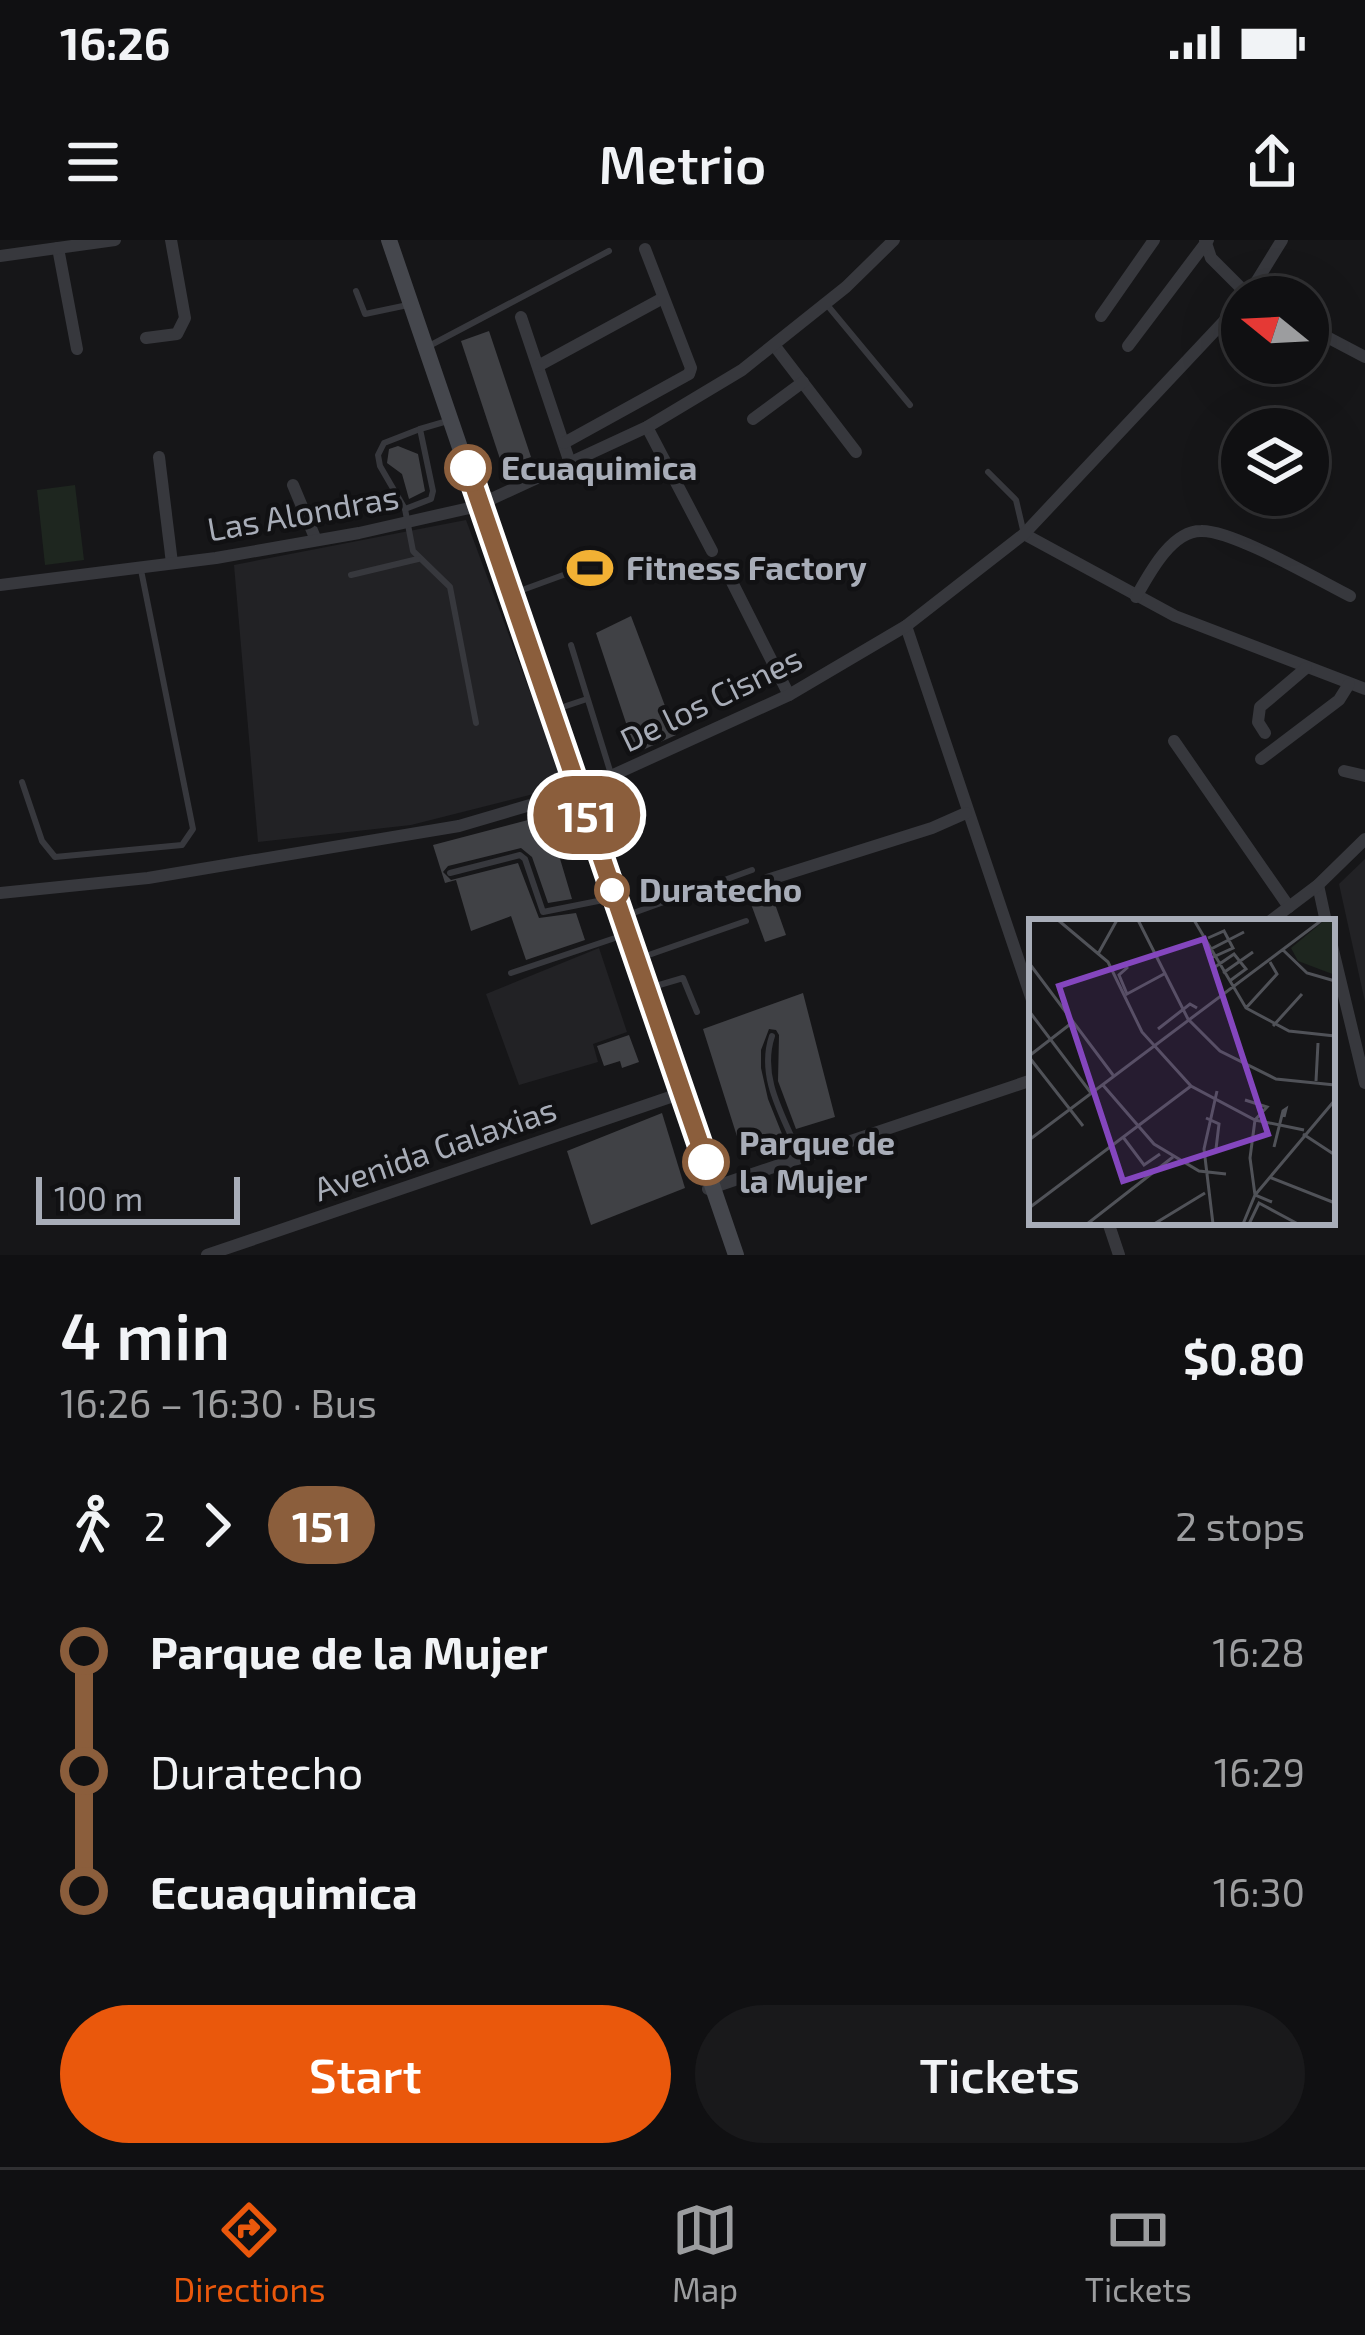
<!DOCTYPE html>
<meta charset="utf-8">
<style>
body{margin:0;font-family:"Exo 2",sans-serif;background:#19191b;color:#f1f3f6;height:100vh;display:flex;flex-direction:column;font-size:45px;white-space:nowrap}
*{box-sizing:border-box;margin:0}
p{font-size:39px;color:#9c9d9f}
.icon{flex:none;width:66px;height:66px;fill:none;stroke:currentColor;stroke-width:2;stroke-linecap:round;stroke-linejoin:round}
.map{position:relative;height:1015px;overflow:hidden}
.details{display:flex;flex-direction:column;background:#101012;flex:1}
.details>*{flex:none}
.badge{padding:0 24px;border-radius:39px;font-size:42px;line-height:78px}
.needle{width:78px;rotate:288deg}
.fabs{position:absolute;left:1221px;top:36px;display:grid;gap:24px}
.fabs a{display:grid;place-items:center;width:108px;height:108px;border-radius:50%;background:#101012;box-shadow:0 12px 48px #0002,0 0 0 3px #303032;font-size:60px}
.scale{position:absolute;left:36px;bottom:30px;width:204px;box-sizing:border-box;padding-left:12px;border:6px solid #a8adb8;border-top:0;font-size:33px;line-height:42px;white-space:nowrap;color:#a8adb8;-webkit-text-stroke:9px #111113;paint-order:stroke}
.map>.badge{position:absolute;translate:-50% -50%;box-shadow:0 0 0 6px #fff}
.legs{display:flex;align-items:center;gap:18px;height:132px;padding:0 60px;font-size:39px}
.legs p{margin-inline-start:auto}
.head{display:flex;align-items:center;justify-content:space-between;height:204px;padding:0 60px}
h1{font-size:66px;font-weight:600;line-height:90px}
.action{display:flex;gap:24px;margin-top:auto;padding:24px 60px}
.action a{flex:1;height:138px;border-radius:72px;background:#ea580c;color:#fff;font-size:48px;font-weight:600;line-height:138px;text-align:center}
.action a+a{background:#19191b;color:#f1f3f6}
ul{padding:0 60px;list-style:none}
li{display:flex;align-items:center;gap:42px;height:120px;font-size:45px}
li i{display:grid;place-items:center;width:18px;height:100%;margin:0 15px;background:currentColor}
li i::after{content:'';width:30px;height:30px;margin:-15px;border:9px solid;border-radius:50%;background:#101012}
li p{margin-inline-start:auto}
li:first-child i{background:linear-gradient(#0000 50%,currentColor 0)}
li:last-child i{background:linear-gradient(currentColor 50%,#0000 0)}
.status{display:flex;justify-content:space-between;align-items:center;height:84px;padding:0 60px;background:#101012;direction:ltr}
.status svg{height:33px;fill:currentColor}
header{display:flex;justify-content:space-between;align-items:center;height:156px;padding:0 60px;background:#101012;font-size:54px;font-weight:600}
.tabs{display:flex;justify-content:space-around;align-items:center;height:168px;border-top:3px solid #303032;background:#101012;font-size:33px;color:#9c9d9f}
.tabs a{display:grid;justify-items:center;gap:6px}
.tabs .on{color:#ea580c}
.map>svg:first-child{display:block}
.built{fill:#222225}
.green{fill:#1e261f}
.building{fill:#404145}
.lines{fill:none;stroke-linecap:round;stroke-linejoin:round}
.service{stroke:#37383d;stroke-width:6}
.minor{stroke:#37383d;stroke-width:12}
.secondary{stroke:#45474d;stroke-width:16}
.line-1-casing{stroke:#fff;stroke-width:27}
.line-1{stroke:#8b5e3c;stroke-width:18}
.stop-1-dot{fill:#fff;stroke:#8b5e3c;stroke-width:6}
.labels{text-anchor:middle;stroke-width:9;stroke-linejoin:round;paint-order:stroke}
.stop-label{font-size:33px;font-weight:bold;fill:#a8adb8;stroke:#111113;text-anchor:start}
.street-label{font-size:33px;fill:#a8adb8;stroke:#111113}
.poi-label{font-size:33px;font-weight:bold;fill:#a8adb8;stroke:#111113;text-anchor:start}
.inset-road{fill:none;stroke:#505258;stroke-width:3}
.view{fill:#8446be;fill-opacity:0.15;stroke:#8446be;stroke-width:6}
.inset-edge{fill:none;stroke:#a8adb8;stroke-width:6}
</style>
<div class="status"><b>16:26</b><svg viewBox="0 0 49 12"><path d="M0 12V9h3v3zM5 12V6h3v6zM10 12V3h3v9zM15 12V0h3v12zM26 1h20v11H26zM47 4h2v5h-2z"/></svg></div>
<header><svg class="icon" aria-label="menu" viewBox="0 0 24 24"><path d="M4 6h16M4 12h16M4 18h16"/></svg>Metrio<svg class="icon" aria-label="share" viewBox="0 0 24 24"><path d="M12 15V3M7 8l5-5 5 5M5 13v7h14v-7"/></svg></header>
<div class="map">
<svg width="1365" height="1015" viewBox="0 0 1365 1015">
<rect width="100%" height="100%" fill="#161618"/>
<g class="built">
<path d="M466,280L565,546L411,585L258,602L234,325Z"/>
<path d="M1365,619V762L1339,644Z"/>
<path d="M599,708L627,792L593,804L598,822L519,845L486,754Z"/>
</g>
<path class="green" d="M75,245L84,320L45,325L37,250Z"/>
<g class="building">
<path d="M489,91L531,217L511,224L500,219L461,101Z"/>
<path d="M398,206L418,214L425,251L409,259L402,234L387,223L389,209Z"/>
<path d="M631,376L676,495L636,513L596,393Z"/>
<path d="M547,575L572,659L548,663L532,617L521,608L448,626L443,632L451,640L518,623L539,678L576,673L585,700L526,720L511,676L471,691L456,640L445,643L433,605Z"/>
<path d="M764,650H770L786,695L765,702L748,656Z"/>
<path d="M803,753L835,877L796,889L778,841L779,795L776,790L769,789L761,810V828L768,859L782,894L741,909L703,789Z"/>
<path d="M629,795L639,822L622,828L620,821L604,826L597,806Z"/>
<path d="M662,873L685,948L591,985L567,911Z"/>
</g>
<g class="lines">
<g class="service">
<path d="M356,51L365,74L403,66"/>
<path d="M828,66L910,165"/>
<path d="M429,106L609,11"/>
<path d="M420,189L384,203L378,215L380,226L405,269L413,311L450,347L476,483"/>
<path d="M988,232L1016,260L1024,294"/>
<path d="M405,269L431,259L433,251L420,189L444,182"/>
<path d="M351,335L418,319"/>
<path d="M514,353L566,334"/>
<path d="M571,405L611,534"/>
<path d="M554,470L587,459"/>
<path d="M22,542L42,601L55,617L182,605L193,589L141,330"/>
<path d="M601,607L624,595L613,562"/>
<path d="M450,633L520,615L525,619L543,672L608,659"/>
<path d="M625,676L752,630"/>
<path d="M640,718L746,681"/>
<path d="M511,733L621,696"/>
<path d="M649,748L683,738L697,772"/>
<path d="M772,796C758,838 784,877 800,916"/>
</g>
<g class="minor">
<path d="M1205,0L1211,18L1250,57"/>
<path d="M58,8L77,109"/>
<path d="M0,16L115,0"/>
<path d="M1247,57L1282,0"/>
<path d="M1101,76L1154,0"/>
<path d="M521,77L570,223"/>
<path d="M1308,87L1365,117"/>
<path d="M146,98L177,94L185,78L171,0"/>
<path d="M774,105L856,212"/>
<path d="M1128,106L1208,0"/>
<path d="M538,126L663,58"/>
<path d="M753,179L803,142"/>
<path d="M647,187L712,311"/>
<path d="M564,203L689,134L691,128L645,9"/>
<path d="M159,217L172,323"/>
<path d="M293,245L316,300"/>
<path d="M1024,294L1175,376L1365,449"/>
<path d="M732,342L789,455"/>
<path d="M0,345L216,318L359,293L474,267L647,187L742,130L846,47L894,0"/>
<path d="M1136,357C1149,334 1171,291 1201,291C1233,290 1318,340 1350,356"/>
<path d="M906,386L1032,760"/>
<path d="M1265,493L1258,482L1260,467L1306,428"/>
<path d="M1174,501L1289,667"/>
<path d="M1261,519L1339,460L1349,444"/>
<path d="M1344,531L1365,536"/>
<path d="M767,640L932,588L966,573"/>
<path d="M1318,645L1326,682"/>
<path d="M0,653L148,638L459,586L578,551L789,455L906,386L1024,294L1242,62"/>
<path d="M1269,682L1318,645L1365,599"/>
<path d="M1332,706L1365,843"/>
<path d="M708,949L1032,840"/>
<path d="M1108,982L1119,1015"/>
<path d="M207,1015L682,853"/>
</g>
<path class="secondary" d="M389,0L736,1015"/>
</g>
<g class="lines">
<g class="line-1-casing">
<path id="line-1" d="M468,228L706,922"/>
</g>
<use href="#line-1" class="line-1"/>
</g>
<defs>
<g id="stadium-bare" transform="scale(3.6)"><path d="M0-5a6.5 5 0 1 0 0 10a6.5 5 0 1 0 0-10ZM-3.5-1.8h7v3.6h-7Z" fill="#f2b134" stroke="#111113" stroke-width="2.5" paint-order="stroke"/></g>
</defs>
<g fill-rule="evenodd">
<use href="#stadium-bare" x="590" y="328"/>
</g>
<g class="stop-1-dot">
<circle cx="468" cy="228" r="21"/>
<circle cx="612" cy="650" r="15"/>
<circle cx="706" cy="922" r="21"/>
</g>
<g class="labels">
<g class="stop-label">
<text x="501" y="240">Ecuaquimica</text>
<text x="639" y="662">Duratecho</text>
<text x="739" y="915">Parque de<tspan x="739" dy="38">la Mujer</tspan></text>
</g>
<g class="street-label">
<text transform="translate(303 273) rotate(-10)" y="12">Las Alondras</text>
<text transform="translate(711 459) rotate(-26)" y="12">De los Cisnes</text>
<text transform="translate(435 909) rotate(-19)" y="12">Avenida Galaxias</text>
</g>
<g class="poi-label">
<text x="626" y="340">Fitness Factory</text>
</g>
</g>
<g transform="translate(1029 679)">
<rect width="306" height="306" fill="#161618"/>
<path d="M296,1L306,4V56L269,42L262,29Z" fill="#1e261f"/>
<path class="inset-road" d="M29,1L79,43L113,113L162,167L226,201L275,211M109,1L159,100L191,132L247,160L306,166M165,1L217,89L260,112L306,117M179,19L195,12L204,29L182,39M182,30L215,13M254,31L278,54L306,62M69,35L88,1M0,44L84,156M99,48L90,56L98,75L135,55M186,48L205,35L217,50L202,61M194,54L224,33M217,89L248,55L241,43M0,92L62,174M244,107L273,75M129,110L161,85L168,89M0,137L44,103M0,138L54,207M287,162L289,124M73,165L125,225L170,252L197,255M216,181L238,188L226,201L221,239L226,276L243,283M177,199L190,205L187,230M274,215L306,236M94,218L115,246L131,235M0,221L293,1M245,228L254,192L257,190L255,198M240,258L306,284M0,289L162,167M58,305L144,238M125,305L176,274M184,305L175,230L188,172M214,305L226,276L306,181M220,305L230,284L269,305"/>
<path class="view" d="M175,20L239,215L94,262L30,67Z"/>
<rect width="306" height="306" class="inset-edge"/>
</g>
</svg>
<div class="fabs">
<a><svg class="needle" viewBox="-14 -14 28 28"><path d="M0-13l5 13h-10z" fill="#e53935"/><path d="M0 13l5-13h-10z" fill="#9c9d9f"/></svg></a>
<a><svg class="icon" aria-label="layers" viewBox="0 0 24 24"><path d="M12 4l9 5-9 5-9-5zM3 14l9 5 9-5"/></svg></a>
</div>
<div class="scale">100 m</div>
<b class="badge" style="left:587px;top:575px;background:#8b5e3c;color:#fff">151</b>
</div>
<section class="details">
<div class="head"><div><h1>4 min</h1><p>16:26 – 16:30 · Bus</p></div><b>$0.80</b></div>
<div class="legs"><svg class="icon" aria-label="walk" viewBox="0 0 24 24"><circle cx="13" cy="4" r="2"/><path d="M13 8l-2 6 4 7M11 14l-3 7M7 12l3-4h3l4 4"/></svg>2<svg class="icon" aria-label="forward" viewBox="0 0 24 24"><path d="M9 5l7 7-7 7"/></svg><b class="badge" style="background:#8b5e3c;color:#fff">151</b><p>2 stops</p></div>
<ul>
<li><i style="color:#8b5e3c"></i><b>Parque de la Mujer</b><p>16:28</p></li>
<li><i style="color:#8b5e3c"></i><span>Duratecho</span><p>16:29</p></li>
<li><i style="color:#8b5e3c"></i><b>Ecuaquimica</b><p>16:30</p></li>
</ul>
<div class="action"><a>Start</a><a>Tickets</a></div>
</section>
<nav class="tabs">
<a class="on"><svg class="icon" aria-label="directions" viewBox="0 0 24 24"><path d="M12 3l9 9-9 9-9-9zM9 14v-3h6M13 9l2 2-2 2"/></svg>Directions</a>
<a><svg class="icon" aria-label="map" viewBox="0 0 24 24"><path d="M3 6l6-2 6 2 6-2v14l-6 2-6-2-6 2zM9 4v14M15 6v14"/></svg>Map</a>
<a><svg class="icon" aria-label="tickets" viewBox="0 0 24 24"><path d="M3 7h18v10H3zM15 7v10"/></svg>Tickets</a>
</nav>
